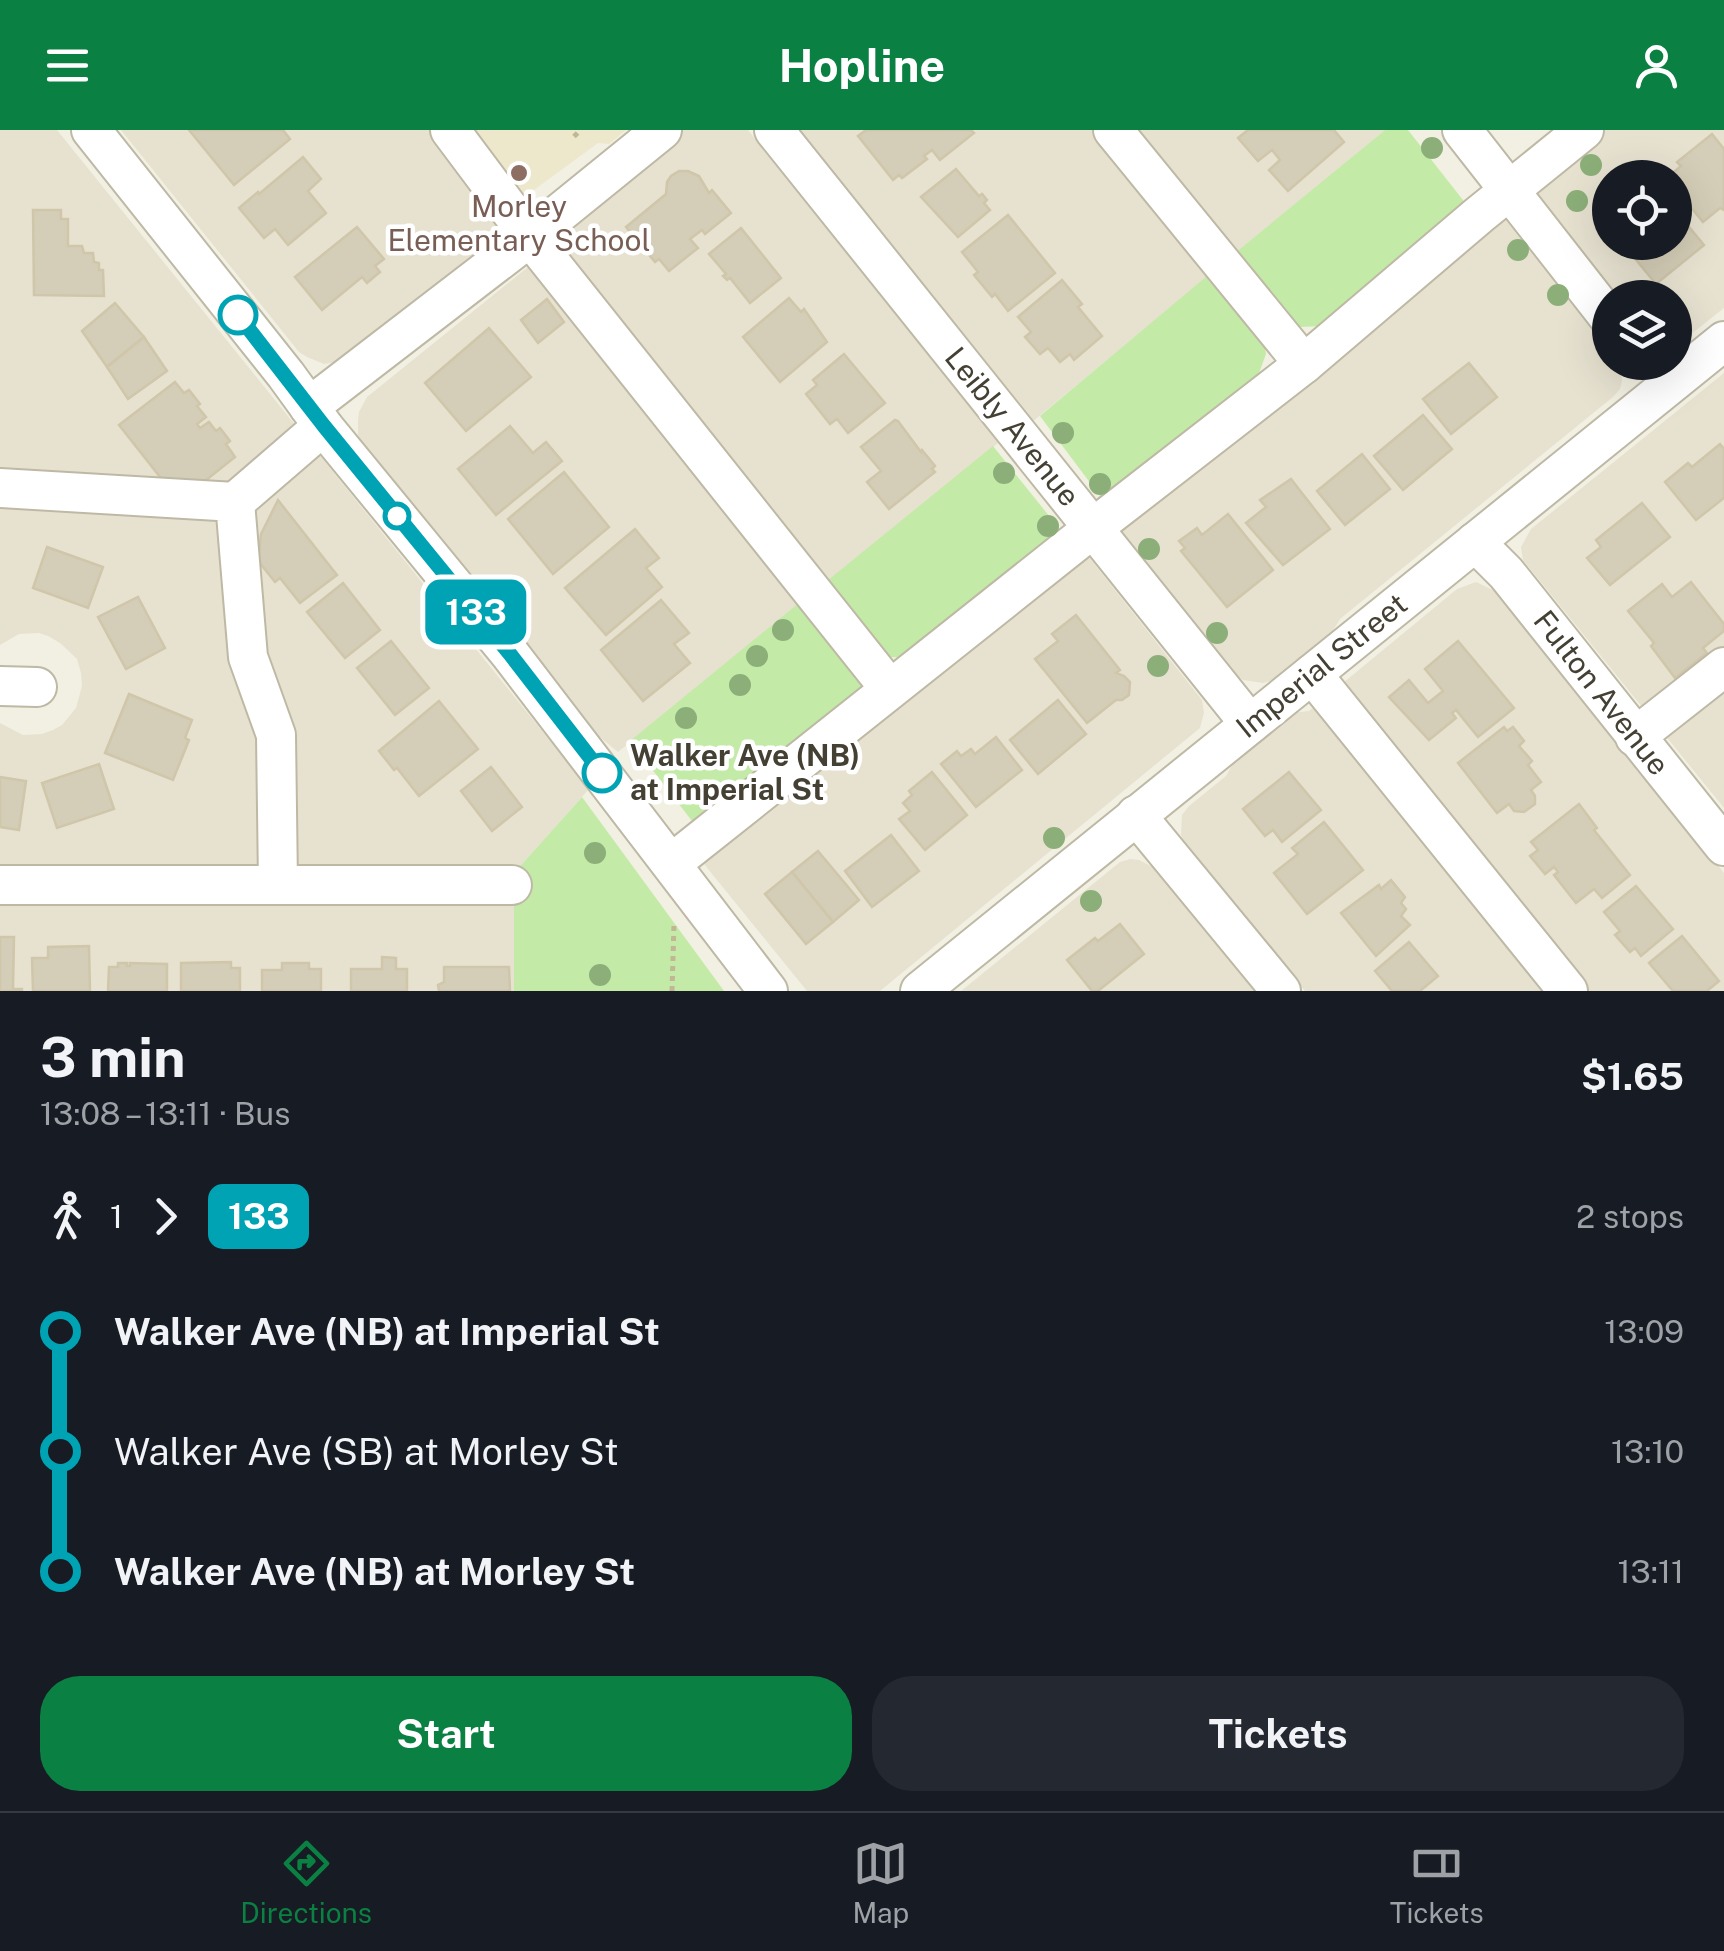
<!DOCTYPE html>
<meta charset="utf-8">
<style>
body{margin:0;font-family:"Public Sans",sans-serif;background:#242831;color:#f1f3f6;height:100vh;display:flex;flex-direction:column;font-size:38px;white-space:nowrap}
*{box-sizing:border-box;margin:0}
p{font-size:32px;color:#9ea1a6}
.icon{flex:none;width:55px;height:55px;fill:none;stroke:currentColor;stroke-width:2;stroke-linecap:round;stroke-linejoin:round}
.map{position:relative;height:861px;overflow:hidden}
.side{display:flex;flex-direction:column;background:#171b24;flex:1}
.side>*{flex:none}
.badge{padding:0 20px;border-radius:15px;font-size:35px;line-height:65px}
.tools{position:absolute;left:1592px;top:30px;display:grid;gap:20px}
.tools a{display:grid;place-items:center;width:100px;height:100px;border-radius:50%;background:#171b24;box-shadow:0 10px 40px #0002;font-size:50px}
.map>.badge{position:absolute;translate:-50% -50%;box-shadow:0 0 0 5px #fff}
.legs{display:flex;align-items:center;gap:15px;height:110px;padding:0 40px;font-size:32px}
.legs p{margin-inline-start:auto}
.summary{display:flex;align-items:center;justify-content:space-between;height:170px;padding:0 40px}
h1{font-size:55px;font-weight:700;line-height:75px}
.button{display:flex;gap:20px;margin-top:auto;padding:20px 40px}
.button a{flex:1;height:115px;border-radius:40px;background:#0b8043;color:#fff;font-size:40px;font-weight:700;line-height:115px;text-align:center}
.button a+a{background:#242831;color:#f1f3f6}
ul{padding:0 40px;list-style:none}
li{display:flex;align-items:center;gap:35px;height:120px;font-size:38px}
li i{display:grid;place-items:center;width:15px;height:100%;margin:0 12px;background:currentColor}
li i::after{content:'';width:25px;height:25px;margin:-12px;border:8px solid;border-radius:50%;background:#171b24}
li p{margin-inline-start:auto}
li:first-child i{background:linear-gradient(#0000 50%,currentColor 0)}
li:last-child i{background:linear-gradient(currentColor 50%,#0000 0)}
header{display:flex;justify-content:space-between;align-items:center;height:130px;padding:0 40px;background:#0b8043;color:#fff;font-size:45px;font-weight:700}
.menu{display:flex;justify-content:space-around;align-items:center;height:140px;border-top:2px solid #363941;background:#171b24;font-size:28px;color:#9ea1a6}
.menu a{display:grid;justify-items:center;gap:5px}
.menu .selected{color:#0b8043}
.map>svg:first-child{display:block}
.residential{fill:#e7e2d0;fill-rule:evenodd}
.education{fill:#ede7cb}
.green{fill:#c4eaa8}
.building{fill:#d4cdb7;stroke:#d0c6aa;stroke-width:2.5}
.lines{fill:none;stroke-linecap:round;stroke-linejoin:round}
.minor-casing{stroke:#beb9a5;stroke-width:42}
.path{stroke:#c1b795;stroke-width:5;stroke-dasharray:5 5;stroke-linecap:butt}
.minor{stroke:#fff;stroke-width:38}
.tree{fill:#8caf79}
.line-1-casing{stroke:#fff;stroke-width:22}
.line-1{stroke:#00a3b4;stroke-width:15}
.education-dot{fill:#8d6e63;stroke:#fff;stroke-width:4}
.stop-1-dot{fill:#fff;stroke:#00a3b4;stroke-width:5}
.labels{text-anchor:middle;stroke-width:9;stroke-linejoin:round;paint-order:stroke}
.education-label{font-size:30px;fill:#785e54;stroke:#fff}
.street-label{font-size:30px;fill:#444033;stroke:#fff}
.stop-label{font-size:30px;font-weight:bold;fill:#444033;stroke:#fff;text-anchor:start}
</style>
<header><svg class="icon" aria-label="menu" viewBox="0 0 24 24"><path d="M4 6h16M4 12h16M4 18h16"/></svg>Hopline<svg class="icon" aria-label="person" viewBox="0 0 24 24"><circle cx="12" cy="8" r="4"/><path d="M4 21q1-7 8-7t8 7"/></svg></header>
<div class="map">
<svg width="1724" height="861" viewBox="0 0 1724 861">
<rect width="100%" height="100%" fill="#f2f0e2"/>
<g class="residential">
<path d="M0,0H57L589,659L514,743V861H0V593L23,605L42,604L53,600L62,595L76,578L82,556L81,543L77,529L60,513L48,506L39,503L19,504L0,515Z"/>
<path d="M121,0H450L508,79L502,102L342,231L324,234L307,227L299,222Z"/>
<path d="M683,0H748L998,313L618,622L601,608L584,598L363,314L358,305V291L359,282L367,267L528,137L563,98Z"/>
<path d="M799,0H1385L1032,292Z"/>
<path d="M1584,0H1724V178L1685,209L1675,214V168L1616,167L1522,50ZM1610,48H1675V112H1610Z"/>
<path d="M1493,74L1610,223V232L1617,233L1621,239L1622,251L1620,259L1613,267L1340,489L1329,507L1277,549L1263,553L1243,550L1231,541L1107,387Z"/>
<path d="M1724,243V678L1523,430L1521,417L1531,399Z"/>
<path d="M1077,412L1202,570L1204,583L1200,598L880,861H807L691,718Z"/>
<path d="M1476,452L1495,461L1724,743V861H1305L1186,717L1181,705L1182,685L1189,676L1226,646L1237,626L1291,583L1309,581L1457,459Z"/>
<path d="M1130,729L1139,730L1153,737L1255,861H961L1120,732Z"/>
</g>
<path class="education" d="M450,0H626L609,14L598,13L508,79Z"/>
<g class="green">
<path d="M1385,0H1408L1470,79L1325,196L1299,197L1281,189L1229,128Z"/>
<path d="M1213,141L1263,204L1266,224L1255,254L1112,369L1100,366L1040,286Z"/>
<path d="M993,316L1066,407L914,528L889,527L869,517L822,455Z"/>
<path d="M805,468L864,553L860,569L704,697L692,691L630,611Z"/>
<path d="M582,667L724,861H514V743Z"/>
</g>
<g class="building">
<path d="M189,0H283L290,9L234,55Z"/>
<path d="M866,0H971L974,3L940,30L932,20L924,26L927,29L902,48L899,45L893,50L858,6Z"/>
<path d="M1248,0H1334L1344,12L1288,61L1269,40L1280,30L1272,20L1258,31L1238,8Z"/>
<path d="M1712,4L1724,19V80L1720,78L1703,92L1675,58V48H1667L1681,36L1677,32Z"/>
<path d="M303,27L321,49L308,61L326,83L288,115L275,99L264,108L239,78L258,62L259,64Z"/>
<path d="M956,39L979,66L982,64L987,70L984,73L990,80L958,107L921,67Z"/>
<path d="M679,41H688L699,46L709,63L712,60L731,83L705,104L702,100L690,109L698,118L669,141L659,129L655,132L626,97L666,64L667,52L671,46Z"/>
<path d="M33,80H61V89H68V116H82L84,123H93L94,132L99,133V140H103L104,166L34,165Z"/>
<path d="M1675,80L1704,115L1656,154L1628,120L1637,112H1675Z"/>
<path d="M1008,85L1055,143L1008,181L995,164L992,167L974,145L978,142L962,122Z"/>
<path d="M357,97L384,129L375,136L380,142L367,153L362,147L322,180L295,147Z"/>
<path d="M741,98L781,148L750,173L730,148L727,150L723,146L726,144L709,124Z"/>
<path d="M1062,150L1082,174L1078,177L1102,206L1074,230L1070,224L1060,232L1048,218L1040,224L1025,207L1031,202L1018,187Z"/>
<path d="M789,168L801,182L804,179L827,212L780,252L743,207Z"/>
<path d="M547,169L564,192L538,213L521,190Z"/>
<path d="M115,173L144,207L107,237L82,201Z"/>
<path d="M489,198L531,247L466,301L425,253Z"/>
<path d="M144,207L167,241L128,269L107,237Z"/>
<path d="M844,224L885,273L848,303L837,289L830,294L806,264L817,255L813,250Z"/>
<path d="M1469,233L1497,267L1451,304L1423,269Z"/>
<path d="M175,252L184,263L189,260L200,274L197,276L206,287L197,294L200,298L209,292L216,301L220,298L230,311L226,314L235,327L200,355L164,352L119,295Z"/>
<path d="M1423,285L1452,319L1403,360L1374,326Z"/>
<path d="M895,290L898,291L921,322L922,320L935,336L932,339L935,342L889,379L867,352L881,341L861,317Z"/>
<path d="M510,296L533,323L546,312L562,331L496,385L458,339Z"/>
<path d="M1720,314L1724,319V368L1696,390L1665,352L1688,333L1692,337Z"/>
<path d="M1362,324L1390,359L1345,395L1317,361Z"/>
<path d="M564,342L609,397L553,444L508,389Z"/>
<path d="M1291,349L1330,399L1283,435L1246,393L1266,377L1260,370Z"/>
<path d="M278,370L337,445L300,473L280,448L275,452L255,427L259,424L261,404Z"/>
<path d="M1642,373L1670,407L1610,455L1587,428L1601,417L1596,410Z"/>
<path d="M1228,384L1273,440L1227,477L1181,421L1185,418L1179,411L1197,398L1202,405Z"/>
<path d="M635,399L659,428L646,438L662,457L606,505L565,458Z"/>
<path d="M47,417L103,437L88,478L33,458Z"/>
<path d="M1691,452L1724,494V501L1703,518L1707,523L1675,548L1651,516L1654,513L1628,481L1662,454L1672,467Z"/>
<path d="M343,453L380,500L345,528L307,482Z"/>
<path d="M138,467L165,518L126,539L98,487Z"/>
<path d="M661,470L689,503L674,514L690,533L643,571L601,520Z"/>
<path d="M1076,485L1120,540L1116,543L1124,546L1130,552L1129,565L1122,570H1116L1087,593L1035,529L1058,511L1052,504Z"/>
<path d="M391,511L429,558L395,585L357,538Z"/>
<path d="M1458,511L1514,578L1478,607L1456,580L1452,583L1456,588L1429,610L1389,567L1409,550L1428,573L1443,561L1425,539Z"/>
<path d="M129,564L192,590L185,608L189,610L173,650L105,623Z"/>
<path d="M1058,570L1086,604L1038,644L1010,610Z"/>
<path d="M439,571L478,619L419,666L397,638L394,640L379,621Z"/>
<path d="M1504,597L1507,601L1513,597L1524,611L1519,616L1532,631L1528,635L1541,652L1531,660L1535,666V674L1524,682L1514,681L1509,674L1497,683L1458,633Z"/>
<path d="M996,607L1022,640L976,677L941,634L957,621L961,626L971,619L975,624Z"/>
<path d="M99,634L114,679L57,698L42,653Z"/>
<path d="M491,637L522,677L492,701L461,661Z"/>
<path d="M932,642L967,685L925,720L899,689L910,681L903,673L912,665L909,661Z"/>
<path d="M1289,642L1321,680L1282,712L1273,700L1265,706L1243,679Z"/>
<path d="M0,647L26,651L19,700L0,697Z"/>
<path d="M1579,674L1597,698L1594,700L1630,745L1602,768L1594,759L1576,773L1554,745L1558,742L1554,737L1545,744L1530,726L1538,720L1531,712Z"/>
<path d="M1324,692L1363,740L1307,784L1274,743L1298,724L1292,718Z"/>
<path d="M891,705L919,741L872,777L845,741Z"/>
<path d="M818,721L859,770L833,792L792,742Z"/>
<path d="M792,742L833,792L806,814L765,764Z"/>
<path d="M1391,750L1405,767L1401,773L1406,779L1401,786L1410,795L1376,826L1341,783L1379,755L1381,759Z"/>
<path d="M1636,756L1673,799L1641,826L1635,818L1630,822L1615,805L1620,801L1604,782Z"/>
<path d="M1120,794L1144,824L1098,861H1092L1067,830L1095,808L1098,811Z"/>
<path d="M1682,806L1719,851L1707,861H1673L1649,833Z"/>
<path d="M0,807H14L13,859H22V861H0Z"/>
<path d="M1409,812L1438,846L1420,861H1392L1375,841Z"/>
<path d="M89,816L90,861H33L32,828H48V817Z"/>
<path d="M382,827L396,828V839H407V861H351V839H382Z"/>
<path d="M231,832V838H240V861H181V833Z"/>
<path d="M118,833H127V836H130V833L167,834V861H108L109,837H118Z"/>
<path d="M282,833H309V839H321V861H262V840H282Z"/>
<path d="M444,837H509L510,861H439L438,855L444,852Z"/>
</g>
<g class="lines">
<g class="minor-casing">
<g id="minor">
<path d="M91,0L286,245L323,296L510,524L768,861"/>
<path d="M450,0L530,107L890,559"/>
<path d="M774,0L1250,594"/>
<path d="M1113,0L1304,234"/>
<path d="M1462,0L1610,189"/>
<path d="M309,277L530,107L662,0"/>
<path d="M0,358L235,372L248,527L276,605L278,754"/>
<path d="M235,372L323,296"/>
<path d="M1475,412L1506,443L1724,716"/>
<path d="M1312,544L1568,861"/>
<path d="M0,556L37,557"/>
<path d="M1635,607L1724,537"/>
<path d="M1136,685L1281,861"/>
<path d="M672,733L1111,384L1304,234L1479,85L1584,0"/>
<path d="M0,755H512"/>
<path d="M920,861L1724,211"/>
</g>
</g>
<g class="path">
<path d="M574,3L581,10"/>
<path d="M672,861L674,794"/>
</g>
<use href="#minor" class="minor"/>
</g>
<g class="tree">
<circle cx="1432" cy="18" r="11"/>
<circle cx="1591" cy="35" r="11"/>
<circle cx="1577" cy="71" r="11"/>
<circle cx="1518" cy="120" r="11"/>
<circle cx="1558" cy="165" r="11"/>
<circle cx="1063" cy="303" r="11"/>
<circle cx="1004" cy="343" r="11"/>
<circle cx="1100" cy="354" r="11"/>
<circle cx="1048" cy="396" r="11"/>
<circle cx="1149" cy="419" r="11"/>
<circle cx="783" cy="500" r="11"/>
<circle cx="1217" cy="503" r="11"/>
<circle cx="757" cy="526" r="11"/>
<circle cx="1158" cy="536" r="11"/>
<circle cx="740" cy="555" r="11"/>
<circle cx="686" cy="588" r="11"/>
<circle cx="1054" cy="708" r="11"/>
<circle cx="595" cy="723" r="11"/>
<circle cx="1091" cy="771" r="11"/>
<circle cx="600" cy="845" r="11"/>
</g>
<g class="lines">
<g class="line-1-casing">
<path id="line-1" d="M238,185L324,296L510,524L602,643"/>
</g>
<use href="#line-1" class="line-1"/>
</g>
<circle class="education-dot" cx="519" cy="43" r="10"/>
<g class="stop-1-dot">
<circle cx="238" cy="185" r="18"/>
<circle cx="397" cy="386" r="12"/>
<circle cx="602" cy="643" r="18"/>
</g>
<g class="labels">
<g class="education-label">
<text x="519" y="87">Morley<tspan x="519" dy="34">Elementary School</tspan></text>
</g>
<g class="street-label">
<text transform="translate(1012 297) rotate(51)" y="10">Leibly Avenue</text>
<text transform="translate(1322 536) rotate(-39)" y="10">Imperial Street</text>
<text transform="translate(1601 563) rotate(52)" y="10">Fulton Avenue</text>
</g>
<g class="stop-label">
<text x="630" y="636">Walker Ave (NB)<tspan x="630" dy="34">at Imperial St</tspan></text>
</g>
</g>
</svg>
<div class="tools">
<a><svg class="icon" aria-label="locate" viewBox="0 0 24 24"><circle cx="12" cy="12" r="6"/><path d="M12 2v4M12 18v4M2 12h4M18 12h4"/></svg></a>
<a><svg class="icon" aria-label="layers" viewBox="0 0 24 24"><path d="M12 4l9 5-9 5-9-5zM3 14l9 5 9-5"/></svg></a>
</div>
<b class="badge" style="left:476px;top:482px;background:#00a3b4;color:#fff">133</b>
</div>
<section class="side">
<div class="summary"><div><h1>3 min</h1><p>13:08 – 13:11 · Bus</p></div><b>$1.65</b></div>
<div class="legs"><svg class="icon" aria-label="walk" viewBox="0 0 24 24"><circle cx="13" cy="4" r="2"/><path d="M13 8l-2 6 4 7M11 14l-3 7M7 12l3-4h3l4 4"/></svg>1<svg class="icon" aria-label="forward" viewBox="0 0 24 24"><path d="M9 5l7 7-7 7"/></svg><b class="badge" style="background:#00a3b4;color:#fff">133</b><p>2 stops</p></div>
<ul>
<li><i style="color:#00a3b4"></i><b>Walker Ave (NB) at Imperial St</b><p>13:09</p></li>
<li><i style="color:#00a3b4"></i><span>Walker Ave (SB) at Morley St</span><p>13:10</p></li>
<li><i style="color:#00a3b4"></i><b>Walker Ave (NB) at Morley St</b><p>13:11</p></li>
</ul>
<div class="button"><a>Start</a><a>Tickets</a></div>
</section>
<nav class="menu">
<a class="selected"><svg class="icon" aria-label="directions" viewBox="0 0 24 24"><path d="M12 3l9 9-9 9-9-9zM9 14v-3h6M13 9l2 2-2 2"/></svg>Directions</a>
<a><svg class="icon" aria-label="map" viewBox="0 0 24 24"><path d="M3 6l6-2 6 2 6-2v14l-6 2-6-2-6 2zM9 4v14M15 6v14"/></svg>Map</a>
<a><svg class="icon" aria-label="tickets" viewBox="0 0 24 24"><path d="M3 7h18v10H3zM15 7v10"/></svg>Tickets</a>
</nav>
